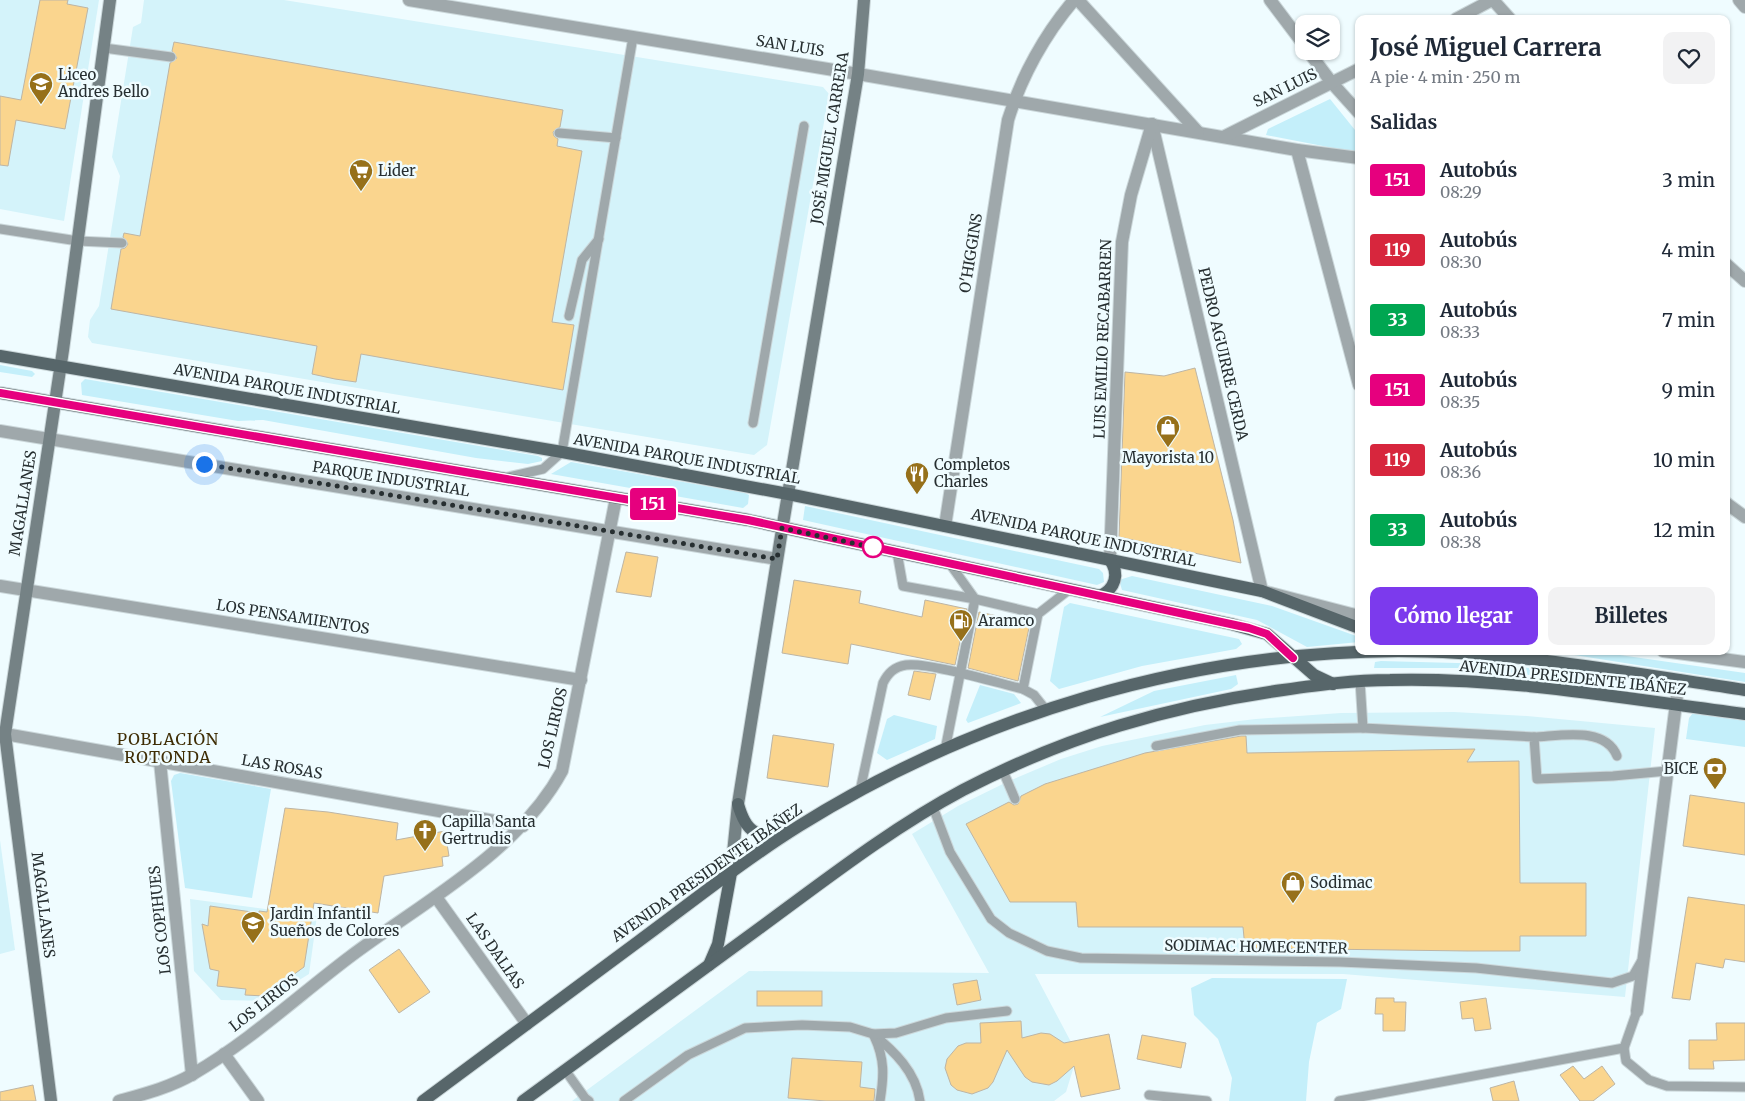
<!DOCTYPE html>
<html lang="es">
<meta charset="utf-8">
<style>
body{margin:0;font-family:Merriweather,serif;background:#f2f2f3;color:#1f2937;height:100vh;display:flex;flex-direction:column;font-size:19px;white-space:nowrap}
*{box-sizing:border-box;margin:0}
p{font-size:16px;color:#747a83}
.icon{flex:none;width:28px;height:28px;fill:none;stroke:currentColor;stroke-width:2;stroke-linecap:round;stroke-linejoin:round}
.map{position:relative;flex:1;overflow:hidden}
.panel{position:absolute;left:1355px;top:15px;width:375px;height:640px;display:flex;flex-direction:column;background:#fff;border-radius:10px;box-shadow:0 1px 4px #0004}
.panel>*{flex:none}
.badge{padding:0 10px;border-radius:4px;font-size:18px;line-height:32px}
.buttons{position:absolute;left:1295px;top:15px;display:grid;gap:10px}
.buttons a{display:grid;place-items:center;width:45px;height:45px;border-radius:10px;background:#fff;box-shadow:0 1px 4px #0004;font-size:25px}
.you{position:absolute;width:25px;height:25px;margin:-12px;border:4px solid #fff;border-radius:50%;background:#1a73e8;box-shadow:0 0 0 8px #1a73e833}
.map>.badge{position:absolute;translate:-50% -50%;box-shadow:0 0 0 2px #fff}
h2{padding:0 15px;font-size:19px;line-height:45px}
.round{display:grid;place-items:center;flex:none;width:52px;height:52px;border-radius:10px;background:#f2f2f3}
.overview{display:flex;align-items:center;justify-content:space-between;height:85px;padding:0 15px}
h1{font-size:24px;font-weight:700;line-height:38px}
.primary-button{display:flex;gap:10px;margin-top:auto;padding:10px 15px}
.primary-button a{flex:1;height:58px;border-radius:10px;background:#7c3aed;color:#fff;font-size:20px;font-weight:700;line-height:58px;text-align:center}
.primary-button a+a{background:#f2f2f3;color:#1f2937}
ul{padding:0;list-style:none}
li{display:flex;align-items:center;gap:15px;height:70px;padding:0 15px}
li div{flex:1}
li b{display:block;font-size:19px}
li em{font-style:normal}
li .badge{min-width:55px;font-weight:700;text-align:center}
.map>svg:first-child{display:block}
.built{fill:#d4f3fa}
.green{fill:#c4effa}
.building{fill:#fad58e;stroke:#bdb5a5}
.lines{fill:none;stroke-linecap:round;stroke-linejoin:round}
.lane-casing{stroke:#cbd7da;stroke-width:11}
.street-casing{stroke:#cbd7da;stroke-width:14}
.secondary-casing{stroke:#cbd7da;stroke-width:14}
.primary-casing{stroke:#cbd7da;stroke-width:14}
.lane{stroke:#9fa8ab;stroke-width:9}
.street{stroke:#9fa8ab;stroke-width:12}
.secondary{stroke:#758285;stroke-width:12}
.primary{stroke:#57666a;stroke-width:12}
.line-casing{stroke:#fff;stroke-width:11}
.line{stroke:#e6007e;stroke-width:8}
.walk{stroke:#272f31;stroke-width:5;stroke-dasharray:0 9}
.stop-dot{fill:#fff;stroke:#e6007e;stroke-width:2.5}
.labels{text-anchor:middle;stroke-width:5;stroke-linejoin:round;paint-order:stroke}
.street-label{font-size:15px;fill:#272f31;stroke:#effcff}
.poi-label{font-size:15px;fill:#272f31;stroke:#effcff;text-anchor:start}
.neighbourhood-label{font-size:16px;letter-spacing:1px;fill:#3f2d05;stroke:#effcff}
</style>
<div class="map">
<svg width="1745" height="1101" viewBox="0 0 1745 1101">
<rect width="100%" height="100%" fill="#effcff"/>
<g class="built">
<path d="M0,0H99L64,221L0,209Z"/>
<path d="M144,0H284L823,87L829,94L767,445L754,455L92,343L88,337L90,320L99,306L120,176L112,157L133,27L141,23Z"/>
<path d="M1454,712L1527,716L1655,728L1625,997L1343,974H1035L1071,1042L1074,1066L1066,1092L1054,1101H572L749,971L989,973L912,834L958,806L1009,781L1061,759L1102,746L1205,725L1256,719L1341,713Z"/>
<path d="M0,840L15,950L0,954Z"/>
<path d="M190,899L317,916L309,974L265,1001L221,1000L194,971Z"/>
</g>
<g class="green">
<path d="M1330,99L1359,135V153L1266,135L1268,129Z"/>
<path d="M0,365L32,371L35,374L32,377L0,372Z"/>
<path d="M85,379L538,456L542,458V461L528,464L476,458L263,420L238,421L82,395L81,383Z"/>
<path d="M571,462L745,493L749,495L748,504L743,508L551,474Z"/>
<path d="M805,506L1099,569L1103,573L1104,582L1097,585L803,520Z"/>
<path d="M1132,576L1272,606L1359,637V642L1307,647L1257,620L1122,590L1119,580Z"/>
<path d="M1070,603L1239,639L1242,644L1236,649L1142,666L1059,689L1050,681L1064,607Z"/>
<path d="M1549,651H1592L1745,673V682Z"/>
<path d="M1381,661L1495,664L1595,676L1594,681L1456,668H1374L1375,662Z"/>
<path d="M1236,675L1238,684L1231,689L1100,717L1154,691Z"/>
<path d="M980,685L1014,694L1021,703L968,723L966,720Z"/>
<path d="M1693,713L1745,718V747L1686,739L1689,718Z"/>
<path d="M894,715L937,726L935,739L887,760L877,753L887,719Z"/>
<path d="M180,773L271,789L252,898L185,888L171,781L174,775Z"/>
<path d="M1212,978L1347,979L1341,1009L1317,1023L1309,1062L1306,1101H1229L1232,1078L1218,1039L1194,1015L1191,988Z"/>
</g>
<g class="building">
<path d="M40,0H68L67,4L88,8L65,129L16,120L8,166L0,165V96L21,100Z"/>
<path d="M174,42L563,110L560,127L553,132L554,136L558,139L557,146L582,151L552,322L574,325L563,390L361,354L356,382L335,379L312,374L317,346L111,309L121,249L125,248L128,244L123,237L124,233L140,236L170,63L177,58L172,51Z"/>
<path d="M1195,368L1233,520L1241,563L1119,537L1125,372L1164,376Z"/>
<path d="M626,552L658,557L651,597L616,592Z"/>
<path d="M794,580L861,591L859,603L922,617L925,600L967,609L955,665L851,644L848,664L782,653Z"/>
<path d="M979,612L1030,623L1018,681L968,668Z"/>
<path d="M914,671L936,674L930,700L908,695Z"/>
<path d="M773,735L834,744L828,787L767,778Z"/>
<path d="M1241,736H1246L1247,753L1475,749L1467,762L1519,761L1520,883H1586V936H1520V951H1468L1245,948L1243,927H1078L1076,902H1010L966,824L1009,802L1014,805L1018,804L1021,796L1045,784L1145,753Z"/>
<path d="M1690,795L1745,803V855L1683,846Z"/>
<path d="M285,808L328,812L398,823L396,840L445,831L449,856L442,857L443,866L384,876L378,913L314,903L304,967L264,996L245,995L246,989L217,986L219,971L210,969L202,924L208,926L210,906L259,913V911L267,912Z"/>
<path d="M1688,897L1745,905V962L1725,959L1723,968L1696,963L1690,1000L1672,998Z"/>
<path d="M399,949L430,992L399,1013L369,970Z"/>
<path d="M977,980L981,1000L957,1005L953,984Z"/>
<rect x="757" y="991" width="65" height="15"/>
<path d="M1376,998H1394V1002H1406L1405,1031H1383V1014H1375Z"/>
<path d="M1486,998L1491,1029L1475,1031L1473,1018L1462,1019L1460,1002Z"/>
<path d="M1021,1021L1022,1038L1041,1033L1050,1034L1064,1043L1109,1034L1120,1089L1081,1097L1074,1066L1057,1081L1049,1085L1032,1082L1025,1077L1007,1050L993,1082L988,1088L972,1094L957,1090L951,1085L945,1068L947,1059L958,1046L966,1043H981L980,1023Z"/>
<path d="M1716,1023H1745V1060L1713,1061L1714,1069H1689V1040H1717Z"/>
<path d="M1142,1035L1186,1043L1181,1068L1137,1059Z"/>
<path d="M792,1058L862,1062L860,1087L875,1089L874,1101H826L788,1098Z"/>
<path d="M1573,1066L1584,1079L1602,1066L1615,1084L1593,1101H1580L1560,1075Z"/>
<path d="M1514,1081L1519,1101H1493L1490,1088Z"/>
<path d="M33,1085L36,1101H0V1092Z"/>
</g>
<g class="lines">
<g class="lane-casing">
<g id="lane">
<path d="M104,48L171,57"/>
<path d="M559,133L616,138"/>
<path d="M0,229L78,241L122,243"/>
<path d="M569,316L582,260L599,239"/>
<path d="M753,423L804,126"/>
<path d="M508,477L543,469L562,452L633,37"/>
<path d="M897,552L903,586L975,599L1038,614"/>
<path d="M1360,681L1363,728L1534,737L1537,779L1613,776L1667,771"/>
<path d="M1023,689L1038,614L1070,589"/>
<path d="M1534,737C1560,736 1605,726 1617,756"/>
<path d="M1156,746L1240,730L1363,728"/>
<path d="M945,750L975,599L950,564"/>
<path d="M1003,771L1015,799"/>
<path d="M860,791L883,683C888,673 894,667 906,665C928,662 998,683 1023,689L1034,695L1046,710"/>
<path d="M933,807L950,852L991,919L1009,933L1047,951L1081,958L1340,962L1476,968L1612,983L1633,976L1641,962"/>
<path d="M1637,1011L1624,1048L1626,1061L1649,1080L1667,1086L1745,1087"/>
<path d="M873,1034C894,1051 916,1072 920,1101"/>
<path d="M874,1036C885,1059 884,1076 880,1101"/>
<path d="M565,1070L585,1098L589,1101"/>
<path d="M1149,1095L1207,1101"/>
<path d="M624,1101L688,1055L745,1028L802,1025L850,1027L873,1034L896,1033L946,1018L1007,1011"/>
<path d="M1339,1101L1624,1048"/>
</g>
</g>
<g class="street-casing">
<g id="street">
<path d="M409,0L858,74L1297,150L1359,158"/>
<path d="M1078,0L1198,132"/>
<path d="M1270,0L1304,45"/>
<path d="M1493,0L1510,19"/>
<path d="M1739,0L1745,7"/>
<path d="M1456,19L1492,0"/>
<path d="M1308,51L1332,83L1359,113"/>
<path d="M1152,124L1262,591L1359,616"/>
<path d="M1225,136L1359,69"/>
<path d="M1297,150L1359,385"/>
<path d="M1726,264L1745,281"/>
<path d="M0,431L777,559"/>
<path d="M1726,503L1745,517"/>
<path d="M945,526L1008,120C1021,77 1045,34 1074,0"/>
<path d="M1110,560L1122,242L1131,195L1152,124"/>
<path d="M0,586L581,680"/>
<path d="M1663,651L1745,662"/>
<path d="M5,734L523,826"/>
<path d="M160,762L192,1075"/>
<path d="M436,897L527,1024"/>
<path d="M1637,1011L1679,680"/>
<path d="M224,1054L258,1101"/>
<path d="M119,1101C144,1094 171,1087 193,1074C250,1041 299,995 351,956C423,902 518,852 562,771L616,498"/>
</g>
</g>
<g class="secondary-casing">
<g id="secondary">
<path d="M731,873L738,804L781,536L858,74L864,0"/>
<path d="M51,1101L5,734L63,350L110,0"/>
</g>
</g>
<g class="primary-casing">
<g id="primary">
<path d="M0,356L562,452L788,494L1262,591L1359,628"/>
<path d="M0,393L748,520L1231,624L1267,634L1314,675L1333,684"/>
<path d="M1100,596C1115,589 1120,574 1110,560"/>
<path d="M738,804C746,833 757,839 787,833"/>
<path d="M709,965L718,944L731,873"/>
<path d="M423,1101C495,1048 567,994 639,941C692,902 743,861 799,826C977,715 1188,652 1398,651C1514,651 1631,673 1745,690"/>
<path d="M523,1101C601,1044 679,987 757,930C824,881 890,829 963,790C1067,736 1168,706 1283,690C1318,685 1354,680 1390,680C1508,677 1628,699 1745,714"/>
</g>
</g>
<use href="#lane" class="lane"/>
<use href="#street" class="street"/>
<use href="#secondary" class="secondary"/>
<use href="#primary" class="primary"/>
</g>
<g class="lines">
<g class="line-casing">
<path id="line" d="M0,393L748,520L1249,628L1267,634L1293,658"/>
</g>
<use href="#line" class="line"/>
<path class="walk" d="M204,464L777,559L782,528L881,549L873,547"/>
</g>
<defs>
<g id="school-pin" transform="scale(1.25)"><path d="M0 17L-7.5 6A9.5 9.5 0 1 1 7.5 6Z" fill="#96701a" stroke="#effcff"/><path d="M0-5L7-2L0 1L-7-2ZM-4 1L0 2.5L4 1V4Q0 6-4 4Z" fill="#fff"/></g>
<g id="supermarket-pin" transform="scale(1.25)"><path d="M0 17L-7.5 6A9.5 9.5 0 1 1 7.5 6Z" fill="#96701a" stroke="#effcff"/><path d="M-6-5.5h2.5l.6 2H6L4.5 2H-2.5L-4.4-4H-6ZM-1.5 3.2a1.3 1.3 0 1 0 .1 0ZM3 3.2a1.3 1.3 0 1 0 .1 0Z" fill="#fff"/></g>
<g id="shop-pin" transform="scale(1.25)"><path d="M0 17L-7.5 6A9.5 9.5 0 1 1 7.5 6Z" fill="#96701a" stroke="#effcff"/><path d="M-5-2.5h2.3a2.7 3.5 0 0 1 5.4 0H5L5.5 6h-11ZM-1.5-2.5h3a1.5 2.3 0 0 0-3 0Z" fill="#fff"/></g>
<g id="restaurant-pin" transform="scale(1.25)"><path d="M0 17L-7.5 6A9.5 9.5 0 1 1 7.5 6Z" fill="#96701a" stroke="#effcff"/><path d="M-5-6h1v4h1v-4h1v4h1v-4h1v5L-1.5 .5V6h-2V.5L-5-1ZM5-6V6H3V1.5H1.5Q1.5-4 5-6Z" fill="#fff"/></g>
<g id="fuel-pin" transform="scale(1.25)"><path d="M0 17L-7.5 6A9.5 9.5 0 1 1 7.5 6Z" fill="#96701a" stroke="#effcff"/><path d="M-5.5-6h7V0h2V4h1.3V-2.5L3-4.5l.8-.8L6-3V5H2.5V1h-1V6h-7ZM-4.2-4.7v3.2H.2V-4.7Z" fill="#fff"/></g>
<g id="bank-pin" transform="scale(1.25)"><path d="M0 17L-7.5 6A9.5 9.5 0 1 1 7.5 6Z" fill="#96701a" stroke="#effcff"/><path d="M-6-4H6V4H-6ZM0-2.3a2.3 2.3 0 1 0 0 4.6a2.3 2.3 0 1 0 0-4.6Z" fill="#fff"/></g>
<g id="church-pin" transform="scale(1.25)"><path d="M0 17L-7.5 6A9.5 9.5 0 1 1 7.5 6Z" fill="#96701a" stroke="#effcff"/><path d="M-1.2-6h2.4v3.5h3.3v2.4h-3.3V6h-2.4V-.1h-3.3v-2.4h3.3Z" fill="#fff"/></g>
</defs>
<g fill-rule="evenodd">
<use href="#school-pin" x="41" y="84"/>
<use href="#supermarket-pin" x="361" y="171"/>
<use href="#shop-pin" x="1168" y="427"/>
<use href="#restaurant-pin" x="917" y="474"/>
<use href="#fuel-pin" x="961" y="621"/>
<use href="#bank-pin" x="1715" y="769"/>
<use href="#church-pin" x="425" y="831"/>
<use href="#shop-pin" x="1293" y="883"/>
<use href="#school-pin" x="253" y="923"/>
</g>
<circle class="stop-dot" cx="873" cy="547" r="10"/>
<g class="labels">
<g class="street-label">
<text transform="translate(790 46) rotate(9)" y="5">SAN LUIS</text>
<text transform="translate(1285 88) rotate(-26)" y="5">SAN LUIS</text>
<text transform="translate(830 138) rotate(-81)" y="5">JOSÉ MIGUEL CARRERA</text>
<text transform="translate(971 253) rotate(-81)" y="5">O'HIGGINS</text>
<text transform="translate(1103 339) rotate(-88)" y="5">LUIS EMILIO RECABARREN</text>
<text transform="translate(1223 354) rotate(77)" y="5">PEDRO AGUIRRE CERDA</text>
<text transform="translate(287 389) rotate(10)" y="5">AVENIDA PARQUE INDUSTRIAL</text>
<text transform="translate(687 459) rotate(10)" y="5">AVENIDA PARQUE INDUSTRIAL</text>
<text transform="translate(391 479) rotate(9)" y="5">PARQUE INDUSTRIAL</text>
<text transform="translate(23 503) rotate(-81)" y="5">MAGALLANES</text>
<text transform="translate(1084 538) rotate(12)" y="5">AVENIDA PARQUE INDUSTRIAL</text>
<text transform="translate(293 617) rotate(9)" y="5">LOS PENSAMIENTOS</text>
<text transform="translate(1573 678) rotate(6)" y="5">AVENIDA PRESIDENTE IBÁÑEZ</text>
<text transform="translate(553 728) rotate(-77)" y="5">LOS LIRIOS</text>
<text transform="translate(282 767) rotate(10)" y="5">LAS ROSAS</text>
<text transform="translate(707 873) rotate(-35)" y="5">AVENIDA PRESIDENTE IBÁÑEZ</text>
<text transform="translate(43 905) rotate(83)" y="5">MAGALLANES</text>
<text transform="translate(160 920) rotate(-96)" y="5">LOS COPIHUES</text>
<text transform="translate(1256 947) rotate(1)" y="5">SODIMAC HOMECENTER</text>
<text transform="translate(495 951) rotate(55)" y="5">LAS DALIAS</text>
<text transform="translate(264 1003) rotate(-38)" y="5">LOS LIRIOS</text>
</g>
<g class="poi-label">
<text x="58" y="80">Liceo<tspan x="58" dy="17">Andres Bello</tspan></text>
<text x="378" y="176">Lider</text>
<text x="1168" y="463" text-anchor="middle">Mayorista 10</text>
<text x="934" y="470">Completos<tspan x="934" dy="17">Charles</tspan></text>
<text x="978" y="626">Aramco</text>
<text x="1698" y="774" text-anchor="end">BICE</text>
<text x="442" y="827">Capilla Santa<tspan x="442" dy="17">Gertrudis</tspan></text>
<text x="1310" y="888">Sodimac</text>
<text x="270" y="919">Jardin Infantil<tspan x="270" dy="17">Sueños de Colores</tspan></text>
</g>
<g class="neighbourhood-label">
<text x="168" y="745">POBLACIÓN<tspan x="168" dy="18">ROTONDA</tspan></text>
</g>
</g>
</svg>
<div class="buttons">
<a><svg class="icon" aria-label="layers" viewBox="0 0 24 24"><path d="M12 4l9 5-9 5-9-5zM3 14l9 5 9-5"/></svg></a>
</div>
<div class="you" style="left:204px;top:464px"></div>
<b class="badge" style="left:653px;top:504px;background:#e6007e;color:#fff">151</b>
<section class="panel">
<div class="overview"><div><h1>José Miguel Carrera</h1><p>A pie · 4 min · 250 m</p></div><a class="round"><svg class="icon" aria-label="heart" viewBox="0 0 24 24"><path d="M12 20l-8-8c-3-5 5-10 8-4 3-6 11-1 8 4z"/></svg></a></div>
<h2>Salidas</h2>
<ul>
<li><span class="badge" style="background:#e6007e;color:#fff">151</span><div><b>Autobús</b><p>08:29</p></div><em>3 min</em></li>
<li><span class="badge" style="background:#d7263d;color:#fff">119</span><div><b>Autobús</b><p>08:30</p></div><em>4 min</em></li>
<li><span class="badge" style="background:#00a651;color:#fff">33</span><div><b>Autobús</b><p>08:33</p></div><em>7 min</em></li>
<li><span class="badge" style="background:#e6007e;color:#fff">151</span><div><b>Autobús</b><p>08:35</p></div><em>9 min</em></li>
<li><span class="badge" style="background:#d7263d;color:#fff">119</span><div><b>Autobús</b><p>08:36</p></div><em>10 min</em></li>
<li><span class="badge" style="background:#00a651;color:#fff">33</span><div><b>Autobús</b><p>08:38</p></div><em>12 min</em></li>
</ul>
<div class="primary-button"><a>Cómo llegar</a><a>Billetes</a></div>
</section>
</div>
